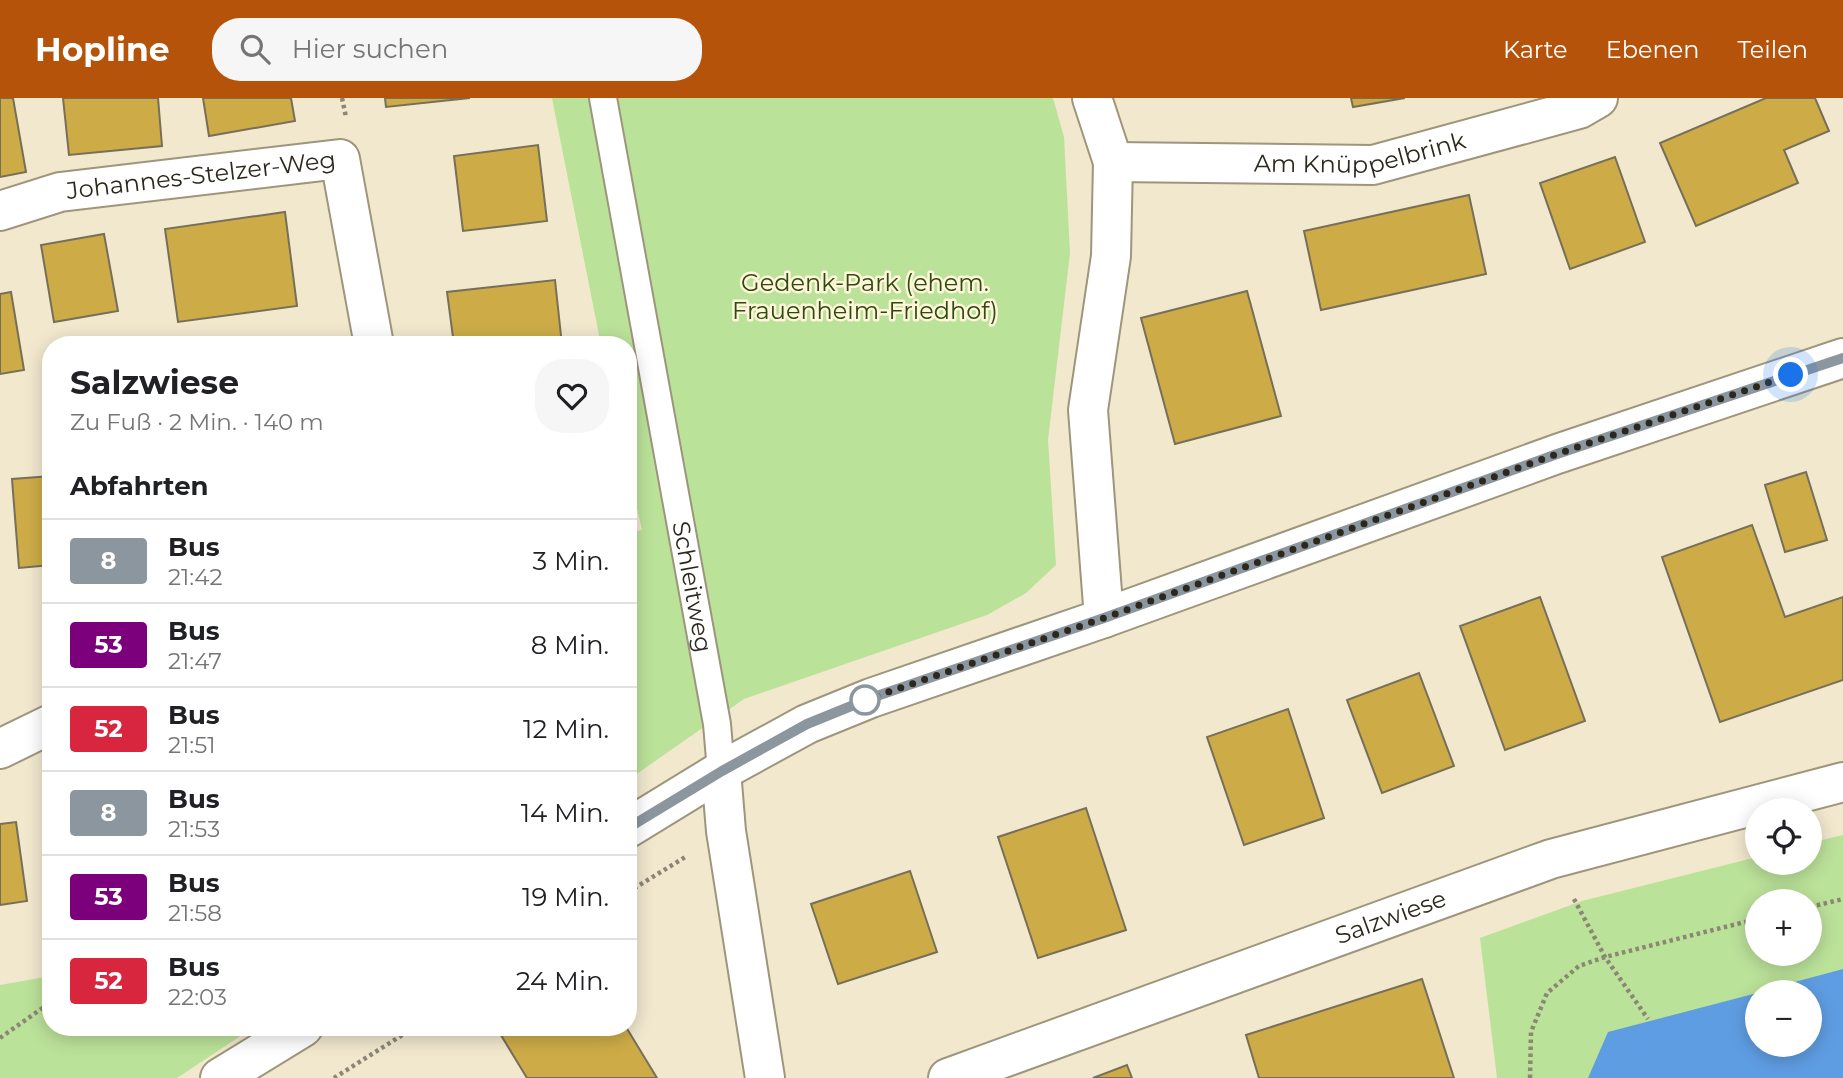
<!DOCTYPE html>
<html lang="de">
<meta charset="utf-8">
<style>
body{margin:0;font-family:Montserrat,sans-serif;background:#f6f6f6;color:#202124;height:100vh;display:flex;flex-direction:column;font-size:26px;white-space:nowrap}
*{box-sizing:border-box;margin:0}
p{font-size:23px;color:#757577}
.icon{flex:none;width:38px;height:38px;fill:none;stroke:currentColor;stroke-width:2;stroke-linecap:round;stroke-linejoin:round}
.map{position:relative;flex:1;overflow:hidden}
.details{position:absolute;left:42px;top:238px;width:595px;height:700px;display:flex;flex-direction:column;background:#fff;border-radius:28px;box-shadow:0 4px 18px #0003}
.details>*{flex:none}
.badge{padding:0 14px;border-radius:5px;font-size:24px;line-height:46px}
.buttons{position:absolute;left:1745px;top:700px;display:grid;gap:14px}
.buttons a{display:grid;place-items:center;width:77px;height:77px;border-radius:50%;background:#fff;box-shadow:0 4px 18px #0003;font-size:35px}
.you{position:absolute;width:35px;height:35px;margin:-18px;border:5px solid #fff;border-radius:50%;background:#1a73e8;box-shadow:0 0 0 10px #1a73e833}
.map>.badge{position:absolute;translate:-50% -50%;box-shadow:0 0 0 4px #fff}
h2{padding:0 28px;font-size:26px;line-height:63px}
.round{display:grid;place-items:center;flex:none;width:74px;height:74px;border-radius:28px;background:#f6f6f6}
.overview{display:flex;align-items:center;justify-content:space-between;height:119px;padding:0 28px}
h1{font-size:33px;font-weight:700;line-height:52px}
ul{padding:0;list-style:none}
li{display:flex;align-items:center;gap:21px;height:84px;padding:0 28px;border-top:2px solid #e0e0e0}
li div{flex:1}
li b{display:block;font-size:26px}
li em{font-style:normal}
li .badge{min-width:77px;font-weight:700;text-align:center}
header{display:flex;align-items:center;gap:42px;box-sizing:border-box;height:98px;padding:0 35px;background:#b45309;color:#fff}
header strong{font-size:33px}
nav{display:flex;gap:38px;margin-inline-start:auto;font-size:24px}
.search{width:490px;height:63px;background:#f6f6f6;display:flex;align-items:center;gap:18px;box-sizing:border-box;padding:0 24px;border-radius:28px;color:#757577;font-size:26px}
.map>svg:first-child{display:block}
.green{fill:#bbe299;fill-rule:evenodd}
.water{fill:#5f9de3}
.building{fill:#cdac48;stroke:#776f58;stroke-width:2}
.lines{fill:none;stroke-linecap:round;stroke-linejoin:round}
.service-casing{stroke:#9e957d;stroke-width:30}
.minor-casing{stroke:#9e957d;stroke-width:42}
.secondary-casing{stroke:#9e957d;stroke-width:42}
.path{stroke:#8c8674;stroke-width:4.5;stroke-dasharray:3.5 3.5;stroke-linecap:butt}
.service{stroke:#fff;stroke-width:26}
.minor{stroke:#fff;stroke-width:38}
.secondary{stroke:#fff;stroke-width:38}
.line-casing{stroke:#fff;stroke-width:16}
.line{stroke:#8c969f;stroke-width:10}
.walk{stroke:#2c281e;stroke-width:7;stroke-dasharray:0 12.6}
.stop-dot{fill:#fff;stroke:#8c969f;stroke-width:3.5}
.labels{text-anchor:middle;stroke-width:5;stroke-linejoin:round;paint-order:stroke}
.street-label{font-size:24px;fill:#2c281e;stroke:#fef5db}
.park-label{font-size:24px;fill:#2e4a0d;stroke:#fef5db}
</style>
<header>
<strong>Hopline</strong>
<div class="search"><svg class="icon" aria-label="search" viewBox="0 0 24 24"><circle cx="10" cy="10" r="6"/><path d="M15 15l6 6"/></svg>Hier suchen</div>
<nav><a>Karte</a><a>Ebenen</a><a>Teilen</a></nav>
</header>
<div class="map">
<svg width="1843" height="980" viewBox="0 0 1843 980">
<rect width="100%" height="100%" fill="#f1e8ce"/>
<g class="green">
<path d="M552,0H1053L1064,39L1070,155L1048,342L1056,467L1026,495L987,517L744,601L628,682V434L642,432L628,370V247H601Z"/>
<path d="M1843,737V980H1497L1480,840L1582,803L1757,759V765H1810V745ZM1757,803H1810V856H1757ZM1757,894H1810V947H1757Z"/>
<path d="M51,878V929H254L177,980H0V887Z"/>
</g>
<path class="water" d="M1843,871V980H1588L1608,934L1757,895V947H1810V894H1758Z"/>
<g class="building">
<path d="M0,0H13L26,74L0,79Z"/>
<path d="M63,0H158L162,48L69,57Z"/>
<path d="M203,0H291L295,23L209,38Z"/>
<path d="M385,0H470L386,9Z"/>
<path d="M1351,0H1405L1353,9Z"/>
<path d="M1766,0H1815L1829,33L1784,52L1798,85L1696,128L1660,45Z"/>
<path d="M538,47L547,123L463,133L454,58Z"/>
<path d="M1615,59L1645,144L1570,171L1540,85Z"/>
<path d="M1469,97L1486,176L1321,212L1304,133Z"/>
<path d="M285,114L297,208L178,224L165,131Z"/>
<path d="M104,136L118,213L54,224L41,147Z"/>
<path d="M555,182L562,247H454L447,194Z"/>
<path d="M1247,193L1281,318L1175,346L1141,220Z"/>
<path d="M11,194L24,272L0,276V196Z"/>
<path d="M1806,374L1827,442L1785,454L1765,387Z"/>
<path d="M51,378V467L19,470L12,381Z"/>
<path d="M1752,427L1785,519L1843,499V582L1720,624L1662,459Z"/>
<path d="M1540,499L1585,623L1505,652L1460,528Z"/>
<path d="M1419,575L1454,668L1382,695L1347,602Z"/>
<path d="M1288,611L1324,720L1244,747L1207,639Z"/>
<path d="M1086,710L1126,832L1038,860L998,739Z"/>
<path d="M16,724L27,803L0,807V726Z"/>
<path d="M910,773L937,854L838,886L811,806Z"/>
<path d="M1422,881L1454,980H1259L1246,937Z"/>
<path d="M496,929H626L657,980H527Z"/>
<path d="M1127,967L1132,980H1093Z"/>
</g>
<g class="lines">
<g class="service-casing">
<g id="service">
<path id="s1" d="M603,0L717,626L721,673"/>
</g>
</g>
<g class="minor-casing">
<g id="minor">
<path d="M1092,0L1113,64L1111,158L1088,312L1104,520"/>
<path id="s2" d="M1113,64L1373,67L1579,11L1598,0"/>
<path id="s3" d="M0,113L60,94L340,61L374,247"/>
<path d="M0,651L51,626"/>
<path d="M721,673L726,733L765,980"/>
<path id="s4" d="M948,980L1551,761L1843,684"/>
</g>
</g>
<g class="secondary-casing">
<g id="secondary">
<path d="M628,730L721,673L807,626L871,600L1104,520L1557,356L1843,260"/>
<path d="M220,980L303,929"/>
</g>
</g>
<g class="path">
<path d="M342,0L346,19"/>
<path d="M628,794L687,758"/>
<path d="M1574,801L1605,859L1648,921"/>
<path d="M1810,809L1843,801"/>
<path d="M0,940L51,904"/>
<path d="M334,980L415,929"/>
<path d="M1530,980L1531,934L1547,895L1579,868L1605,859L1757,821"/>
</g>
<use href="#service" class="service"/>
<use href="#minor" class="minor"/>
<use href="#secondary" class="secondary"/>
</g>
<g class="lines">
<g class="line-casing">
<path id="line" d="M628,730L722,673L807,626L871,600L1104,520L1557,356L1843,260"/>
</g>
<use href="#line" class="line"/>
<path class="walk" d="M865,602L1104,520L1557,356L1791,277"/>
</g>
<circle class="stop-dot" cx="865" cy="602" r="14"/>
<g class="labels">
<g class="street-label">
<text dy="8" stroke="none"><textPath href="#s2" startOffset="248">Am Knüppelbrink</textPath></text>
<text dy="8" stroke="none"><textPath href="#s3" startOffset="205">Johannes-Stelzer-Weg</textPath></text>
<text dy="8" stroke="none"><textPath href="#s1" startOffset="497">Schleitweg</textPath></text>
<text dy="8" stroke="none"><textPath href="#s4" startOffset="471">Salzwiese</textPath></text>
</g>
<g class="park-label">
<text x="865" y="193">Gedenk-Park (ehem.<tspan x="865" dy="28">Frauenheim-Friedhof)</tspan></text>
</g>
</g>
</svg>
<div class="buttons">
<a><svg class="icon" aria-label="locate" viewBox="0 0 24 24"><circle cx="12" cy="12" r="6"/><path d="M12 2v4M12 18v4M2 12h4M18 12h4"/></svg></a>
<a>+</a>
<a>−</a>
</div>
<div class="you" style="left:1791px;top:277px"></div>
<section class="details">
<div class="overview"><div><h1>Salzwiese</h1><p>Zu Fuß · 2 Min. · 140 m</p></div><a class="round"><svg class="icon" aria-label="heart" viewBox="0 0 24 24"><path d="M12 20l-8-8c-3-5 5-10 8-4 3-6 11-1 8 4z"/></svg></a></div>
<h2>Abfahrten</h2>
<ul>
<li><span class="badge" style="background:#8c969f;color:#fff">8</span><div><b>Bus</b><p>21:42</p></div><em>3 Min.</em></li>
<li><span class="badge" style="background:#7c007c;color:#fff">53</span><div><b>Bus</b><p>21:47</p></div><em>8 Min.</em></li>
<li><span class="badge" style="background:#d7263d;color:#fff">52</span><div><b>Bus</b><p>21:51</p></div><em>12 Min.</em></li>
<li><span class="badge" style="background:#8c969f;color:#fff">8</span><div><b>Bus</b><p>21:53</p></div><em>14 Min.</em></li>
<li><span class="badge" style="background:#7c007c;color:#fff">53</span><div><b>Bus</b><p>21:58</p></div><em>19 Min.</em></li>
<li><span class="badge" style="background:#d7263d;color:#fff">52</span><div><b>Bus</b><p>22:03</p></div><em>24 Min.</em></li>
</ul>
</section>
</div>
